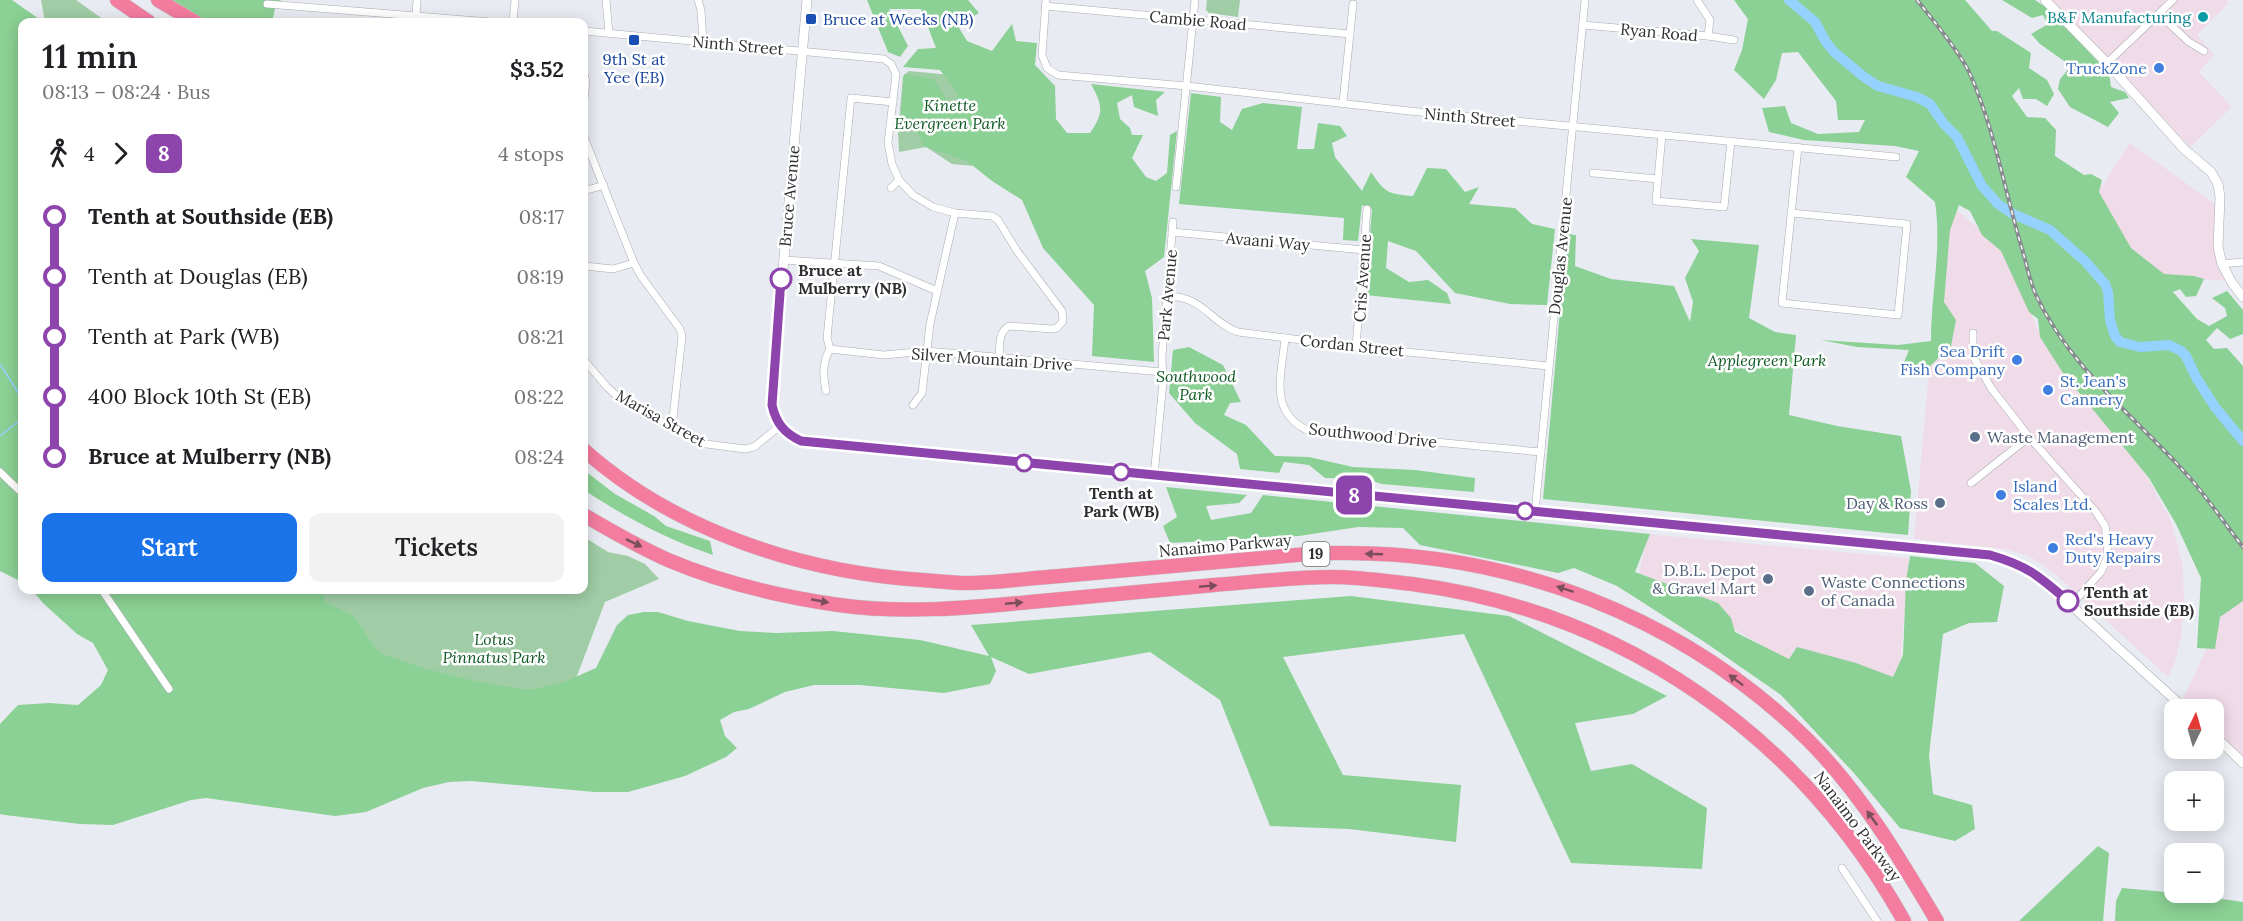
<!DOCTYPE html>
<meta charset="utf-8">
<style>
body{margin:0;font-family:Lora,serif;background:#f2f2f2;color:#202124;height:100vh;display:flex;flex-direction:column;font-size:22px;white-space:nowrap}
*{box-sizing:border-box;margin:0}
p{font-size:20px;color:#757577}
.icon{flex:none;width:33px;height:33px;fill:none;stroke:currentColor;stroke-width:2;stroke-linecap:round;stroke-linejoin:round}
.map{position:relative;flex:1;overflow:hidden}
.drawer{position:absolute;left:18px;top:18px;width:570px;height:576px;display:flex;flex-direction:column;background:#fff;border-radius:12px;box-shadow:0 3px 15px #0003}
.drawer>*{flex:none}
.badge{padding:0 12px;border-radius:9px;font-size:21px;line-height:39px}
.needle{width:39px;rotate:5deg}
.tools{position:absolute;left:2164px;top:699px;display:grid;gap:12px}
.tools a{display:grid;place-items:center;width:60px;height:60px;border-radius:12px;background:#fff;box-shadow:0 3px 15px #0003;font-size:30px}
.map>.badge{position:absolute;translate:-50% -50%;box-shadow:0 0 0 3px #fff}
.legs{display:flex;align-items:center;gap:9px;height:66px;padding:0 24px;font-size:20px}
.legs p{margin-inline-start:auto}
.summary{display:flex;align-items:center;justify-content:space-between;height:102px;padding:0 24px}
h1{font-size:33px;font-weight:600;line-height:45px}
.cta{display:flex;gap:12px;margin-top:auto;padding:12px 24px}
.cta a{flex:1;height:69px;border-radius:12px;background:#1a73e8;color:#fff;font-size:24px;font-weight:600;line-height:69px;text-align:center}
.cta a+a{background:#f2f2f2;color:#202124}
ul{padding:0 24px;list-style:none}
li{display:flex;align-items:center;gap:21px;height:60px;font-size:22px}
li i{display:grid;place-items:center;width:9px;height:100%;margin:0 8px;background:currentColor}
li i::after{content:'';width:15px;height:15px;margin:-8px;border:4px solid;border-radius:50%;background:#fff}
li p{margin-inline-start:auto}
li:first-child i{background:linear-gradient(#0000 50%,currentColor 0)}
li:last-child i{background:linear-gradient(currentColor 50%,#0000 0)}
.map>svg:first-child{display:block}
.industrial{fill:#f0dbe9}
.green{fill:#a0cda5}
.forest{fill:#8bd094}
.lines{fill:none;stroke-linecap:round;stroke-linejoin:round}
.stream{stroke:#96d2ff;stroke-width:1.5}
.river{stroke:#96d2ff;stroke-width:10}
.minor-casing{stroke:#a8abb1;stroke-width:8}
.tertiary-casing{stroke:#a8abb1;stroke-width:10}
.motorway-casing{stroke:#c8c9c9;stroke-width:15}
.minor{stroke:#fff;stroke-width:7}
.tertiary{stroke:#fff;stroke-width:9}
.motorway{stroke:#f37c9f;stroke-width:14}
.rail-casing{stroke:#878a8e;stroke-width:4}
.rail{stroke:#fff;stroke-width:1.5;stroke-dasharray:4.5;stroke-linecap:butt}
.oneway{fill:#7c4e5d}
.line-1-casing{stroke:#fff;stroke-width:14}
.line-1{stroke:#8e44ad;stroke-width:9}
.culture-dot{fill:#0f9aa8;stroke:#fff;stroke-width:2}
.transit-dot{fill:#1a4fb4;stroke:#fff;stroke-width:2}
.shop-dot{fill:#3f7fe0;stroke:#fff;stroke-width:2}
.stop-1-dot{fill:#fff;stroke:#8e44ad;stroke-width:3}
.service-dot{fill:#5c6f8a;stroke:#fff;stroke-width:2}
.labels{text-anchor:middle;stroke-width:5;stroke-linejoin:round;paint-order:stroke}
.shield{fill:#fff;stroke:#6c6d6f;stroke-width:1.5}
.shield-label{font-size:15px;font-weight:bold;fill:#2d2f31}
.culture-label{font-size:16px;fill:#0d838f;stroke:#fff;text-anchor:end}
.transit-label{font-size:16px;fill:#164399;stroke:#fff;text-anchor:start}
.street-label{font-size:16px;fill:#2d2f31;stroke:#fff}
.shop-label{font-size:16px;fill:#366cbe;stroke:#fff;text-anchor:start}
.park-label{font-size:16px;font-style:italic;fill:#0e5923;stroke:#fff}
.stop-label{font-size:16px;font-weight:bold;fill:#2d2f31;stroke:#fff;text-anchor:start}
.service-label{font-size:16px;fill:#4e5e75;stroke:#fff;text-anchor:start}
</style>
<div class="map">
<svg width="2243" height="921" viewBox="0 0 2243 921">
<rect width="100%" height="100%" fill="#e8ecf2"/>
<g class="industrial">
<path d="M2051,0H2226L2229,3L2197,35L2214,55L2199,72L2232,107L2190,147Z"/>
<path d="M2130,143L2215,204L2214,251L2218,267L2226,280L2149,278L2090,205Z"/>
<path d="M1952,206L2000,247L2009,260L2038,330L2068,379L2125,447L2148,478L2171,521L2183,566L2184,606L2181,637L2175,662L2168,677L2054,573L2031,557L2005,549L1914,539L1943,213Z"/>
<path d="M1648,534L1909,558L1900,664L1887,688L1793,650L1789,661L1639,573Z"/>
<path d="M2243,597V757L2214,729V710L2194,709L2183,699L2206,650L2211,619Z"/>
</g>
<g class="green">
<path d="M41,0H76L107,22H45Z"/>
<path d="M1207,0H1240L1238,17L1209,13L1206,10Z"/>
<path d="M909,71L994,79L985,167L952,164L926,147L899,152L898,133L903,76Z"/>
<path d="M584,537L608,552L628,556L645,564L659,579L605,602L572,689L489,712L372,665L305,590H584Z"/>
</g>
<g class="forest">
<path d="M0,0H12L39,19L41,22H22V582L0,571Z"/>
<path d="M164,0H281L275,9L272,22H181Z"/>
<path d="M867,0H968L979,13L958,26L967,41L992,51L1012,24L1016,41L1037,43L1035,65L1055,86L1056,119L1067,133H1090C1104,112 1103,106 1091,84L1165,92L1156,100L1158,116L1134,107L1132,95L1117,103L1120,119L1130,128L1132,135H1143L1132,158L1146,177L1156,181L1167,173L1170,135L1177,131L1164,257L1145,271L1152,298L1154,362L1092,356L1094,305L1043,248L1022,200L992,181L967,161L923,146L918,133L901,117L904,74L933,79L955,112L958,93L940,70L903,67L918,49L936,48L921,9H889L908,46L900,57L888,52Z"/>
<path d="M1734,0H1965L1992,31H1997L2031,53L2029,68L2047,80L2054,94L2047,106L2036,99H2023L2019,88L2012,96L2027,117L2045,118L2056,130L2055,156L2084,175L2091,174L2102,180L2099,192L2131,248L2164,274L2194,276L2204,279L2196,296L2186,297L2180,289L2173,292L2197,319L2209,326L2227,316L2225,308L2212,298L2227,291L2243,310V334L2230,339L2217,328L2206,340L2214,349L2227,348L2243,366V601L2220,617L2215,649L2197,648L2201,578L2176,524L2149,478L2063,373L2040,337L2038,319L2029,312L2001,251L1982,235L1970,211L1959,205L1950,230L1944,302L1956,320L1951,346L1929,367H1902L1909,350L1857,347L1821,340L1898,345L1931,341C1931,295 1942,248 1935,202L1906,177L1919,151L1895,146L1804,140L1769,132L1762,108L1785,106L1791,123L1818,134L1859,132L1865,120H1838L1836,101L1798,52L1782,53L1776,80L1764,99L1734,70L1742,50L1748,19Z"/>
<path d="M2002,0H2035L2047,8L2109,73L2111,87L2125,92L2129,98L2110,102L2119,113L2108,127L2070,107L2058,89L2060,79L2071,66L2040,44L2031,34L2048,24L2043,15L2032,18Z"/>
<path d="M1191,93L1221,97L1220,122L1232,130L1242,109L1263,103L1302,107L1297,149H1314L1318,123L1340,126L1347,136L1332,143L1335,157L1362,191L1371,172C1385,193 1388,194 1413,196L1427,168L1446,169L1465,192L1479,187L1469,204L1515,208L1532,224L1555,229L1547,305L1510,304L1455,293L1416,251L1388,241L1386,268L1409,282L1428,280L1447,293L1451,304L1365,295L1372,209L1362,205L1358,241L1343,240L1344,218L1179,204Z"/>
<path d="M1567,234L1576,235L1575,266L1611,279L1674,286L1690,322L1693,302L1685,278L1699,251L1691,239L1759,245L1749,318L1775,332L1796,335L1789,415L1837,426L1901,436L1911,491L1908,535L1543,499Z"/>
<path d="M1189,347L1223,365L1241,402L1230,403L1224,415L1246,425L1275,456L1309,457L1353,467L1415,470L1475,478L1474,492L1382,484L1366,479L1325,478L1309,465L1284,462L1279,473L1240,469L1237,454L1195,423L1169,393L1173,350Z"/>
<path d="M584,470L615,494L654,516L666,526L710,541L713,555C666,539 625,517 584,490Z"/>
<path d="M1166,487L1247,495L1239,503L1206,506L1211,520L1251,513L1263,495L1650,534L1635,572L1718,603L1731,618L1735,632L1789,659L1797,647L1856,663L1893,677L1903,655L1906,581L1910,556L1975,563L2004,586L1997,622L1969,623L1943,634L1929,755L1933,794L1972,805L1975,829L1955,841L1900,828L1853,772L1781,695L1706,643L1617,586L1574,568L1558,573L1420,545L1403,528L1358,527L1299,536L1170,543L1163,526L1177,517Z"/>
<path d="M32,590H322L325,602L354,616L379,653L426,669L471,680L520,689H534L564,682L596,668L617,625L628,615L644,612H658L688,621L740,631L776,633L833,631L920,640L989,656L971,625L1351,596L1509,616L1667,696L1633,714L1575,723L1591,771L1632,764L1707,808L1702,869L1571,863L1464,634L1283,657L1343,775L1461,785L1456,842L1349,829L1270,826L1220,700L1150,652L1029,674L991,657L996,671L990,684L944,693L860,685H814L785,692L749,709L734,712L720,720L725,736L737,748L726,757L685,776L628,792H595L471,781L449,782L423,788L366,812L335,816L206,798L191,800L113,825L80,824L5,815L0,814V724L18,705L49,703L78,705L101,685L108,670L93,643L77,634L43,603Z"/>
<path d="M2098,846L2109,853L2103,921H2019Z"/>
<path d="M2122,888L2188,894L2243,902V921H2115L2116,901Z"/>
</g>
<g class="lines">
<g class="stream">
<path d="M0,364L19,394L22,402"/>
<path d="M0,436L19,421L22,413"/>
</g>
<path class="river" d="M1789,0L1815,22L1826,42L1834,52L1864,77L1878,86L1917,97L1930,104L1944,124L1957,137L1982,186L1998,204L2011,213L2050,230L2085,261L2105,284L2108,292L2110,320L2115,336L2120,342L2140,347L2169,345L2181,351L2186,356L2197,379L2215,407L2243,441"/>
<g class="minor-casing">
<g id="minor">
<path d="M606,0L609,33"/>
<path d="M698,0L701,10L703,42"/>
<path d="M1046,0L1042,55L1047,68L1058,75L1187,86L1409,111L1896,157"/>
<path d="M1697,0L1710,20L1708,36"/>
<path d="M267,4L491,22"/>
<path d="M1045,6L1350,34"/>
<path d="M2159,14L2189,42L2204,51"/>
<path d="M416,16L417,0"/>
<path d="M513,22L515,0"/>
<path d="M1583,25L1708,36L1734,40"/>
<path d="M584,31L884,59L891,64L896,74L888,143L892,164L899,180L913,195L933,207L955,213L992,216L998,220L1017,251L1062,311L1063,321L1057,328L1052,329L1009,326C998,332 1000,346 999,358"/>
<path d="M2107,63L2173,0"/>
<path d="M584,73L586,82L584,99"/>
<path d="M1343,102L1353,4"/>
<path d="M1662,135L1656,201L1724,207L1731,141"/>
<path d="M584,137L634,263L641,276L680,329L682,336L673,418L669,426"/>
<path d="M1593,173L1658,179"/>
<path d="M1176,187L1195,0"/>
<path d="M891,188L899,180"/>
<path d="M584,191L604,185"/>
<path d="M1791,213L1907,224L1898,315L1782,303L1798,147"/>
<path d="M1172,232L1364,250"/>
<path d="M783,260L879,266L937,291"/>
<path d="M2222,264L2243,262"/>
<path d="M584,266L613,269L634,263"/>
<path d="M1167,296C1205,297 1208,321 1238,332L1356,347L1548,366"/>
<path d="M1973,333V356L1991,388L2029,437L2096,512L2105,526L2108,542L2107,558L2101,572L2072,604"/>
<path d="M1285,338C1282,374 1268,411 1307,430L1541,452"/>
<path d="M1356,347L1367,209"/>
<path d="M830,349L827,338L851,98L893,102"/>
<path d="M584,360L607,387L624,402L706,444L745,449L754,447L780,426"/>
<path d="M826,391C823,375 822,363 830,349L884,355L927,351L1162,372"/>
<path d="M913,405L922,393L930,324L955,213"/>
<path d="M0,472L22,493"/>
<path d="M1154,476L1163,382L1162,356L1173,222"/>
<path d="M1971,483L2029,437"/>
<path d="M1535,512L1585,0"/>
<path d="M102,590L169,689"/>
<path d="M1842,868L1877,921"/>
</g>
</g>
<g class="tertiary-casing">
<g id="tertiary">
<path d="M807,0L772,393C772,421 784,437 811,443L1991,556L2013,562L2036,573L2186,710"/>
<path d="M2045,0L2107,63L2184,149L2211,172L2218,184L2220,197L2218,247L2222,264L2232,283L2243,297"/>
<path d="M2214,735L2243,763"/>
</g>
</g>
<g class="motorway-casing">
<g id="motorway">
<path d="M117,0L149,22"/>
<path d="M158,0L195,22"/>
<path d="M584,450C675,531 802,572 922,580C937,581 953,583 968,583C998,583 1029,578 1060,576C1123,570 1187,565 1251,559C1279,557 1307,553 1335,553C1510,550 1683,617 1808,740C1861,793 1899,857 1937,921"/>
<path d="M584,515C611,531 639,547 668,560C720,582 783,597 839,605C902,614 967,608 1030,602C1091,596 1153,591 1214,585C1253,582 1292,577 1332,577C1358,577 1386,581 1412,584C1624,612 1800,735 1904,921"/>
</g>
</g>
<use href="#minor" class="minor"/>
<use href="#tertiary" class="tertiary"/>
<use href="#motorway" class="motorway"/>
<g class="rail-casing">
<path id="rail" d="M1917,0C1932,19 1960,52 1970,74C1995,130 2005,193 2023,252C2027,266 2030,282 2036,295C2071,370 2137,418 2190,478C2209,500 2225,524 2243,547"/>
</g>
<use href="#rail" class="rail"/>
</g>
<defs><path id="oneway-solid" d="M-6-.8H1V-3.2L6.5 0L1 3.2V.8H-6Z" transform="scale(1.5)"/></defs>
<g class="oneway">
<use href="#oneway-solid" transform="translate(634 543) rotate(26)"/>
<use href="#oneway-solid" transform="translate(1374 554) rotate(-178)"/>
<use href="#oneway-solid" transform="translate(1208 586) rotate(-5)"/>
<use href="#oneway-solid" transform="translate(1565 589) rotate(-162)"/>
<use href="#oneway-solid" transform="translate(820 601) rotate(11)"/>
<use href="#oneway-solid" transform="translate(1014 603) rotate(-5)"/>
<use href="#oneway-solid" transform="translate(1736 680) rotate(-143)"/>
<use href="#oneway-solid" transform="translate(1872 818) rotate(-126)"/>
</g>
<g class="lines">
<g class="line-1-casing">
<path id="line-1" d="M781,279L772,405C776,423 784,433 801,441L1990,555C2028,566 2039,576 2068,601"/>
</g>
<use href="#line-1" class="line-1"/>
</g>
<circle class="culture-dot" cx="2203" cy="17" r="6"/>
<g class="transit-dot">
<rect x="805" y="13" width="12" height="12" rx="3"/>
<rect x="628" y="34" width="12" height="12" rx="3"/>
</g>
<g class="shop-dot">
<circle cx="2159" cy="68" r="6"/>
<circle cx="2017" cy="360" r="6"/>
<circle cx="2048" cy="390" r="6"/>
<circle cx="2001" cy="495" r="6"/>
<circle cx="2053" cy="548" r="6"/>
</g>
<g class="stop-1-dot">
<circle cx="781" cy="279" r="10"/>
<circle cx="1024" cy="463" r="8"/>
<circle cx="1121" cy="472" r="8"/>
<circle cx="1525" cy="511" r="8"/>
<circle cx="2068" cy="601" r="10"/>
</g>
<g class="service-dot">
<circle cx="1975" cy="437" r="6"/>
<circle cx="1940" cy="503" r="6"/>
<circle cx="1768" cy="579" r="6"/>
<circle cx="1809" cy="591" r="6"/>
</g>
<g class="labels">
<rect class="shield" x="1302.5" y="542" width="27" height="24" rx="4.5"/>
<g class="shield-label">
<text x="1316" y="559">19</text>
</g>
<g class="culture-label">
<text x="2191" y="23">B&amp;F Manufacturing</text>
</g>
<g class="transit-label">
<text x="823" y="25">Bruce at Weeks (NB)</text>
<text x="634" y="65" text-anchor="middle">9th St at<tspan x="634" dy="18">Yee (EB)</tspan></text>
</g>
<g class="street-label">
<text transform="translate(1198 20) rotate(5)" y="6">Cambie Road</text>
<text transform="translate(1659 32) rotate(5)" y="6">Ryan Road</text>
<text transform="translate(738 45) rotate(5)" y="6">Ninth Street</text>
<text transform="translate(1470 117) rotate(5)" y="6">Ninth Street</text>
<text transform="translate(789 196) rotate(-85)" y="6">Bruce Avenue</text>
<text transform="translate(1268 241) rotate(5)" y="6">Avaani Way</text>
<text transform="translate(1560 256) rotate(-84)" y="6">Douglas Avenue</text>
<text transform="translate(1362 278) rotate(-86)" y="6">Cris Avenue</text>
<text transform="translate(1167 295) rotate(-85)" y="6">Park Avenue</text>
<text transform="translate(1352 345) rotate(6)" y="6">Cordan Street</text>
<text transform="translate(992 359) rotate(4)" y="6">Silver Mountain Drive</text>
<text transform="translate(661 418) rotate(29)" y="6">Marisa Street</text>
<text transform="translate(1373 435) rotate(6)" y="6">Southwood Drive</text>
<text transform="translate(1225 545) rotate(-5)" y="6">Nanaimo Parkway</text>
<text transform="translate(1858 826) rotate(53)" y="6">Nanaimo Parkway</text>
</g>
<g class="shop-label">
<text x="2147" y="74" text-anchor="end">TruckZone</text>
<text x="2005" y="357" text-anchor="end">Sea Drift<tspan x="2005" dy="18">Fish Company</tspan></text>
<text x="2060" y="387">St. Jean's<tspan x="2060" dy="18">Cannery</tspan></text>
<text x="2013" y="492">Island<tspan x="2013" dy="18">Scales Ltd.</tspan></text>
<text x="2065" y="545">Red's Heavy<tspan x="2065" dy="18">Duty Repairs</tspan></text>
</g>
<g class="park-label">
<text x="950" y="111">Kinette<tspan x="950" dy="18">Evergreen Park</tspan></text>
<text x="1767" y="366">Applegreen Park</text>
<text x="1196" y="382">Southwood<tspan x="1196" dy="18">Park</tspan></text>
<text x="494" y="645">Lotus<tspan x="494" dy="18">Pinnatus Park</tspan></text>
</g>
<g class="stop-label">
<text x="798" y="276">Bruce at<tspan x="798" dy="18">Mulberry (NB)</tspan></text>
<text x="1121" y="499" text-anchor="middle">Tenth at<tspan x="1121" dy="18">Park (WB)</tspan></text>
<text x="2084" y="598">Tenth at<tspan x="2084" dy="18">Southside (EB)</tspan></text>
</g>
<g class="service-label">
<text x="1987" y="443">Waste Management</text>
<text x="1928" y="509" text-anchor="end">Day &amp; Ross</text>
<text x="1756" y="576" text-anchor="end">D.B.L. Depot<tspan x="1756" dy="18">&amp; Gravel Mart</tspan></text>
<text x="1821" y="588">Waste Connections<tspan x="1821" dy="18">of Canada</tspan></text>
</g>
</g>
</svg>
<div class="tools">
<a><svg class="needle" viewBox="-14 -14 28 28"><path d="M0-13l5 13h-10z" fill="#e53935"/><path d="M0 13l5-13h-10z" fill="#757577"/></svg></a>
<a>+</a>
<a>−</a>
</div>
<b class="badge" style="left:1354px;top:495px;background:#8e44ad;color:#fff">8</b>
<section class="drawer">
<div class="summary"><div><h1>11 min</h1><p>08:13 – 08:24 · Bus</p></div><b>$3.52</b></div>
<div class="legs"><svg class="icon" aria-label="walk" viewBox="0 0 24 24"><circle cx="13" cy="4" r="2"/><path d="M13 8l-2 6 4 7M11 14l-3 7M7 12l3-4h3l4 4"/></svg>4<svg class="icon" aria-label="forward" viewBox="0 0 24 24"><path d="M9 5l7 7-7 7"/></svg><b class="badge" style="background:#8e44ad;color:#fff">8</b><p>4 stops</p></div>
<ul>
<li><i style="color:#8e44ad"></i><b>Tenth at Southside (EB)</b><p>08:17</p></li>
<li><i style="color:#8e44ad"></i><span>Tenth at Douglas (EB)</span><p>08:19</p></li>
<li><i style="color:#8e44ad"></i><span>Tenth at Park (WB)</span><p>08:21</p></li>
<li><i style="color:#8e44ad"></i><span>400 Block 10th St (EB)</span><p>08:22</p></li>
<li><i style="color:#8e44ad"></i><b>Bruce at Mulberry (NB)</b><p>08:24</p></li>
</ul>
<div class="cta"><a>Start</a><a>Tickets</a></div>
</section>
</div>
